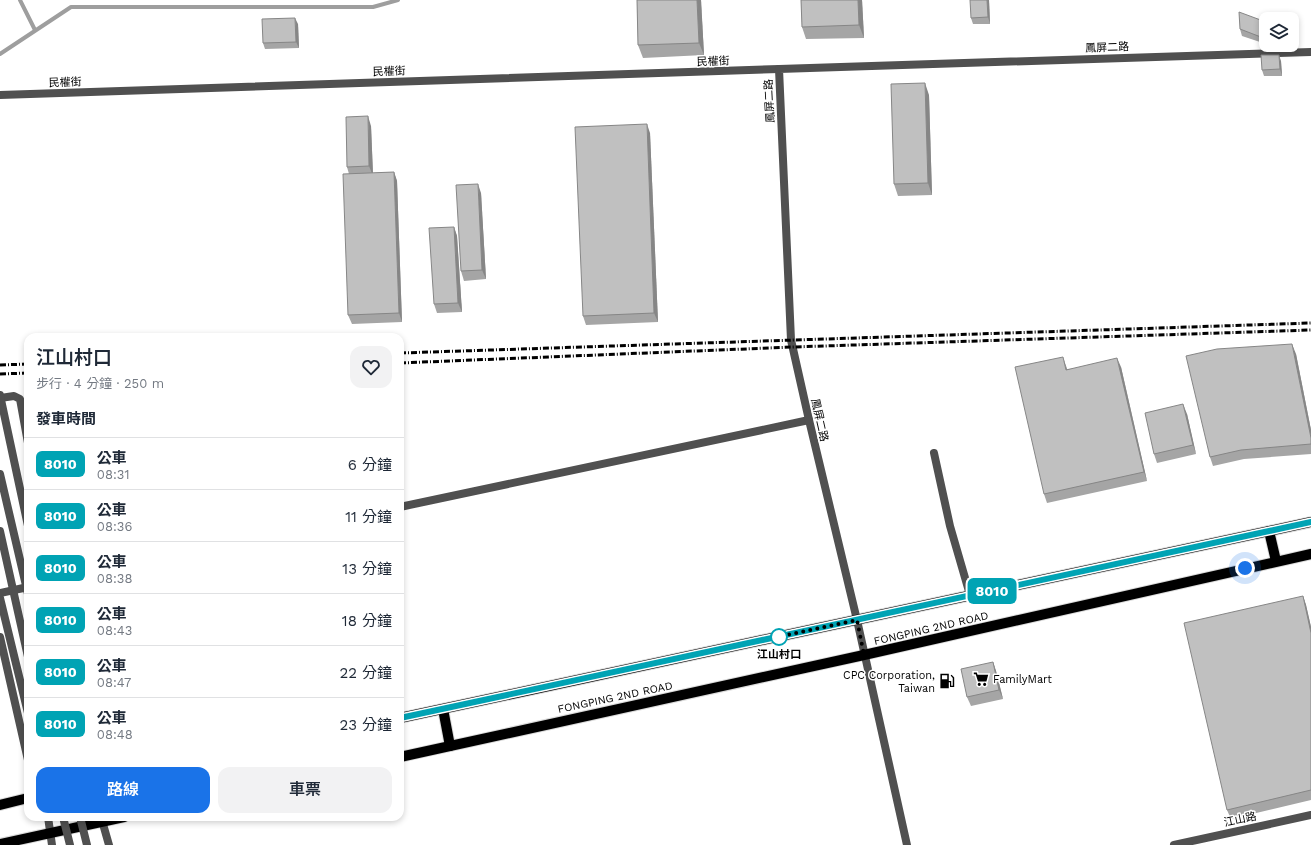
<!DOCTYPE html>
<html lang="zh-TW">
<meta charset="utf-8">
<style>
body{margin:0;font-family:"Work Sans","Noto Sans TC",sans-serif;background:#f2f2f3;color:#1f2937;height:100vh;display:flex;flex-direction:column;font-size:15px;white-space:nowrap}
*{box-sizing:border-box;margin:0}
p{font-size:13px;color:#747a83}
.icon{flex:none;width:22px;height:22px;fill:none;stroke:currentColor;stroke-width:2;stroke-linecap:round;stroke-linejoin:round}
.map{position:relative;flex:1;overflow:hidden}
.panel{position:absolute;left:24px;top:333px;width:380px;height:488px;display:flex;flex-direction:column;background:#fff;border-radius:12px;box-shadow:0 2px 6px #0003}
.panel>*{flex:none}
.badge{padding:0 8px;border-radius:6px;font-size:14px;line-height:26px}
.buttons{position:absolute;left:1259px;top:12px;display:grid;gap:8px}
.buttons a{display:grid;place-items:center;width:40px;height:40px;border-radius:8px;background:#fff;box-shadow:0 2px 6px #0003;font-size:20px}
.you{position:absolute;width:20px;height:20px;margin:-10px;border:3px solid #fff;border-radius:50%;background:#1a73e8;box-shadow:0 0 0 6px #1a73e833}
.map>.badge{position:absolute;translate:-50% -50%;box-shadow:0 0 0 2px #fff}
h2{padding:0 12px;font-size:15px;line-height:36px}
.round{display:grid;place-items:center;flex:none;width:42px;height:42px;border-radius:12px;background:#f2f2f3}
.overview{display:flex;align-items:center;justify-content:space-between;height:68px;padding:0 12px}
h1{font-size:19px;font-weight:600;line-height:30px}
.button{display:flex;gap:8px;margin-top:auto;padding:8px 12px}
.button a{flex:1;height:46px;border-radius:12px;background:#1a73e8;color:#fff;font-size:16px;font-weight:600;line-height:46px;text-align:center}
.button a+a{background:#f2f2f3;color:#1f2937}
ul{padding:0;list-style:none}
li{display:flex;align-items:center;gap:12px;height:52px;padding:0 12px;border-top:1px solid #e0e1e3}
li div{flex:1}
li b{display:block;font-size:15px}
li em{font-style:normal}
li .badge{min-width:44px;font-weight:700;text-align:center}
.map>svg:first-child{display:block}
.lines{fill:none;stroke-linecap:round;stroke-linejoin:round}
.stream{stroke:#9e9e9e;stroke-width:4}
.primary-casing{stroke:#dbdbdb;stroke-width:12}
.minor{stroke:#505050;stroke-width:8}
.tertiary{stroke:#505050;stroke-width:8}
.primary{stroke:#000;stroke-width:10}
.rail{stroke:#000;stroke-width:3;stroke-dasharray:6 2 1 2;stroke-linecap:butt}
.minor-bridge{stroke:#505050;stroke-width:8}
.tertiary-bridge{stroke:#505050;stroke-width:8}
.wall{fill:#a5a5a5}
.shaded-wall{fill:#868686}
.building{fill:#c0c0c0;stroke:#868686}
.line-casing{stroke:#fff;stroke-width:9}
.line{stroke:#00a3b4;stroke-width:6}
.walk{stroke:#000;stroke-width:4;stroke-dasharray:0 7.2}
.stop-dot{fill:#fff;stroke:#00a3b4;stroke-width:2}
.labels{text-anchor:middle;stroke-width:3;stroke-linejoin:round;paint-order:stroke}
.street-label{font-size:11px;fill:#000;stroke:#fff}
.stop-label{font-size:11px;font-weight:bold;fill:#000;stroke:#fff}
.poi-label{font-size:11px;fill:#000;stroke:#fff;text-anchor:end}
</style>
<div class="map">
<svg width="1311" height="845" viewBox="0 0 1311 845">
<rect width="100%" height="100%" fill="#fff"/>
<g class="lines">
<g class="stream">
<path d="M20,0L35,30"/>
<path d="M0,54L71,7H373L398,0"/>
</g>
<g class="primary-casing">
<g id="primary">
<path d="M1269,531L1276,561"/>
<path d="M443,709L450,746"/>
<path d="M400,718L1311,522"/>
<path d="M400,757L864,655L1311,554"/>
<path d="M0,805L28,798"/>
<path d="M0,844L124,817"/>
</g>
</g>
<g class="minor">
<path d="M0,95L779,69"/>
<path d="M0,398L14,396L20,399L28,443"/>
<path d="M934,453L950,526L970,595"/>
<path d="M400,507L809,420"/>
<path d="M0,593L28,587"/>
<path d="M0,598L28,713"/>
<path d="M0,637L28,760"/>
<path d="M907,845L857,620L809,420L791,340L779,69L1311,52"/>
<path d="M1174,845L1311,815"/>
</g>
<g class="tertiary">
<path d="M48,817L52,845"/>
<path d="M101,817L109,845"/>
</g>
<use href="#primary" class="primary"/>
<g class="rail">
<path d="M400,353L1311,323"/>
<path d="M400,363L793,347L1311,330"/>
<path d="M0,365L28,364"/>
<path d="M0,374L28,373"/>
</g>
<path class="minor-bridge" d="M0,395L28,526"/>
<g class="tertiary-bridge">
<path d="M0,474L28,594"/>
<path d="M0,531L28,657"/>
<path d="M63,817L70,845"/>
<path d="M80,817L87,845"/>
</g>
</g>
<g class="wall">
<path d="M637,0H701L704,55L643,58L638,45Z"/>
<path d="M801,0H862L864,38L806,39L802,27Z"/>
<path d="M989,0L990,24H973L971,18Z"/>
<path d="M1266,22V44L1242,36L1240,29Z"/>
<path d="M298,24L299,48L265,49L263,43Z"/>
<path d="M1281,61L1282,76H1264L1262,70Z"/>
<path d="M929,95L932,195L898,196L894,184Z"/>
<path d="M371,126L373,173L394,172L397,181L402,322L352,324L348,315L349,174L347,167Z"/>
<path d="M650,133L658,322L586,325L583,316Z"/>
<path d="M481,193L486,279L464,281L461,271Z"/>
<path d="M454,227L457,236L462,312L437,313L434,304Z"/>
<path d="M1296,354L1311,430V454L1244,459L1213,466L1210,457Z"/>
<path d="M1066,366L1067,369L1121,367L1147,481L1047,503L1044,494Z"/>
<path d="M1187,414L1196,454L1157,463L1154,454Z"/>
<path d="M1303,596L1306,605L1311,627V800L1231,819L1227,810Z"/>
<path d="M993,662L996,671L1003,699L971,706L967,697Z"/>
</g>
<g class="shaded-wall">
<path d="M697,0H701L704,55L699,43Z"/>
<path d="M858,0H862L864,38L859,25Z"/>
<path d="M987,0H989L990,24L988,17Z"/>
<path d="M295,18L298,24L299,48L296,42Z"/>
<path d="M1279,55L1281,61L1282,76L1280,69Z"/>
<path d="M925,83L929,95L932,195L928,183Z"/>
<path d="M368,116L371,126L373,176L369,166Z"/>
<path d="M647,124L650,133L658,322L654,313Z"/>
<path d="M394,172L397,181L402,322L399,313Z"/>
<path d="M478,184L481,193L486,279L482,270Z"/>
<path d="M454,227L457,236L462,312L458,303Z"/>
<path d="M1292,344L1296,354L1311,430V438Z"/>
<path d="M1063,357L1066,366L1069,379L1066,370Z"/>
<path d="M1117,358L1121,367L1147,481L1144,472Z"/>
<path d="M1183,404L1187,414L1196,454L1193,445Z"/>
<path d="M1303,596L1306,605L1311,627V633Z"/>
<path d="M993,662L996,671L1003,699L999,690Z"/>
</g>
<g class="building">
<path d="M637,0H697L699,43L638,45Z"/>
<path d="M801,0H858L859,25L802,27Z"/>
<path d="M970,0H987L988,17L971,18Z"/>
<path d="M1239,12L1266,22V39L1240,29Z"/>
<path d="M295,18L296,42L263,43L262,19Z"/>
<path d="M1261,55H1279L1280,69L1262,70Z"/>
<path d="M925,83L928,183L894,184L891,84Z"/>
<path d="M368,116L369,166L347,167L346,117Z"/>
<path d="M647,124L654,313L583,316L575,127Z"/>
<path d="M394,172L399,313L348,315L343,174Z"/>
<path d="M478,184L482,270L461,271L456,185Z"/>
<path d="M454,227L458,303L434,304L429,228Z"/>
<path d="M1292,344L1311,438V444L1241,450L1210,457L1186,356L1217,349Z"/>
<path d="M1063,357L1066,370L1117,358L1144,472L1044,494L1015,367Z"/>
<path d="M1183,404L1193,445L1154,454L1145,413Z"/>
<path d="M1303,596L1311,633V790L1227,810L1184,623Z"/>
<path d="M993,662L999,690L967,697L961,669Z"/>
</g>
<g class="lines">
<g class="line-casing">
<path id="line" d="M400,718L1311,522"/>
</g>
<use href="#line" class="line"/>
<path class="walk" d="M779,637H777L857,620L864,655L1245,568"/>
</g>
<defs>
<g id="supermarket-bare" transform="scale(1.2)"><path d="M-6-5.5h2.5l.6 2H6L4.5 2H-2.5L-4.4-4H-6ZM-1.5 3.2a1.3 1.3 0 1 0 .1 0ZM3 3.2a1.3 1.3 0 1 0 .1 0Z" fill="#000" stroke="#fff" stroke-width="2.5" paint-order="stroke"/></g>
<g id="fuel-bare" transform="scale(1.2)"><path d="M-5.5-6h7V0h2V4h1.3V-2.5L3-4.5l.8-.8L6-3V5H2.5V1h-1V6h-7ZM-4.2-4.7v3.2H.2V-4.7Z" fill="#000" stroke="#fff" stroke-width="2.5" paint-order="stroke"/></g>
</defs>
<g fill-rule="evenodd">
<use href="#supermarket-bare" x="981" y="679"/>
<use href="#fuel-bare" x="947" y="681"/>
</g>
<circle class="stop-dot" cx="779" cy="637" r="8"/>
<g class="labels">
<g class="street-label">
<text transform="translate(1107 47) rotate(-2)" y="4">鳳屏二路</text>
<text transform="translate(713 61) rotate(-2)" y="4">民權街</text>
<text transform="translate(389 71) rotate(-2)" y="4">民權街</text>
<text transform="translate(65 82) rotate(-2)" y="4">民權街</text>
<text transform="translate(769 101) rotate(-93)" y="4">鳳屏二路</text>
<text transform="translate(820 420) rotate(77)" y="4">鳳屏二路</text>
<text transform="translate(931 628) rotate(-13)" y="4">FONGPING 2ND ROAD</text>
<text transform="translate(615 697) rotate(-12)" y="4">FONGPING 2ND ROAD</text>
<text transform="translate(1240 819) rotate(-12)" y="4">江山路</text>
</g>
<g class="stop-label">
<text x="779" y="658">江山村口</text>
</g>
<g class="poi-label">
<text x="935" y="679">CPC Corporation,<tspan x="935" dy="13">Taiwan</tspan></text>
<text x="993" y="683" text-anchor="start">FamilyMart</text>
</g>
</g>
</svg>
<div class="buttons">
<a><svg class="icon" aria-label="layers" viewBox="0 0 24 24"><path d="M12 4l9 5-9 5-9-5zM3 14l9 5 9-5"/></svg></a>
</div>
<div class="you" style="left:1245px;top:568px"></div>
<b class="badge" style="left:992px;top:591px;background:#00a3b4;color:#fff">8010</b>
<section class="panel">
<div class="overview"><div><h1>江山村口</h1><p>步行 · 4 分鐘 · 250 m</p></div><a class="round"><svg class="icon" aria-label="heart" viewBox="0 0 24 24"><path d="M12 20l-8-8c-3-5 5-10 8-4 3-6 11-1 8 4z"/></svg></a></div>
<h2>發車時間</h2>
<ul>
<li><span class="badge" style="background:#00a3b4;color:#fff">8010</span><div><b>公車</b><p>08:31</p></div><em>6 分鐘</em></li>
<li><span class="badge" style="background:#00a3b4;color:#fff">8010</span><div><b>公車</b><p>08:36</p></div><em>11 分鐘</em></li>
<li><span class="badge" style="background:#00a3b4;color:#fff">8010</span><div><b>公車</b><p>08:38</p></div><em>13 分鐘</em></li>
<li><span class="badge" style="background:#00a3b4;color:#fff">8010</span><div><b>公車</b><p>08:43</p></div><em>18 分鐘</em></li>
<li><span class="badge" style="background:#00a3b4;color:#fff">8010</span><div><b>公車</b><p>08:47</p></div><em>22 分鐘</em></li>
<li><span class="badge" style="background:#00a3b4;color:#fff">8010</span><div><b>公車</b><p>08:48</p></div><em>23 分鐘</em></li>
</ul>
<div class="button"><a>路線</a><a>車票</a></div>
</section>
</div>
